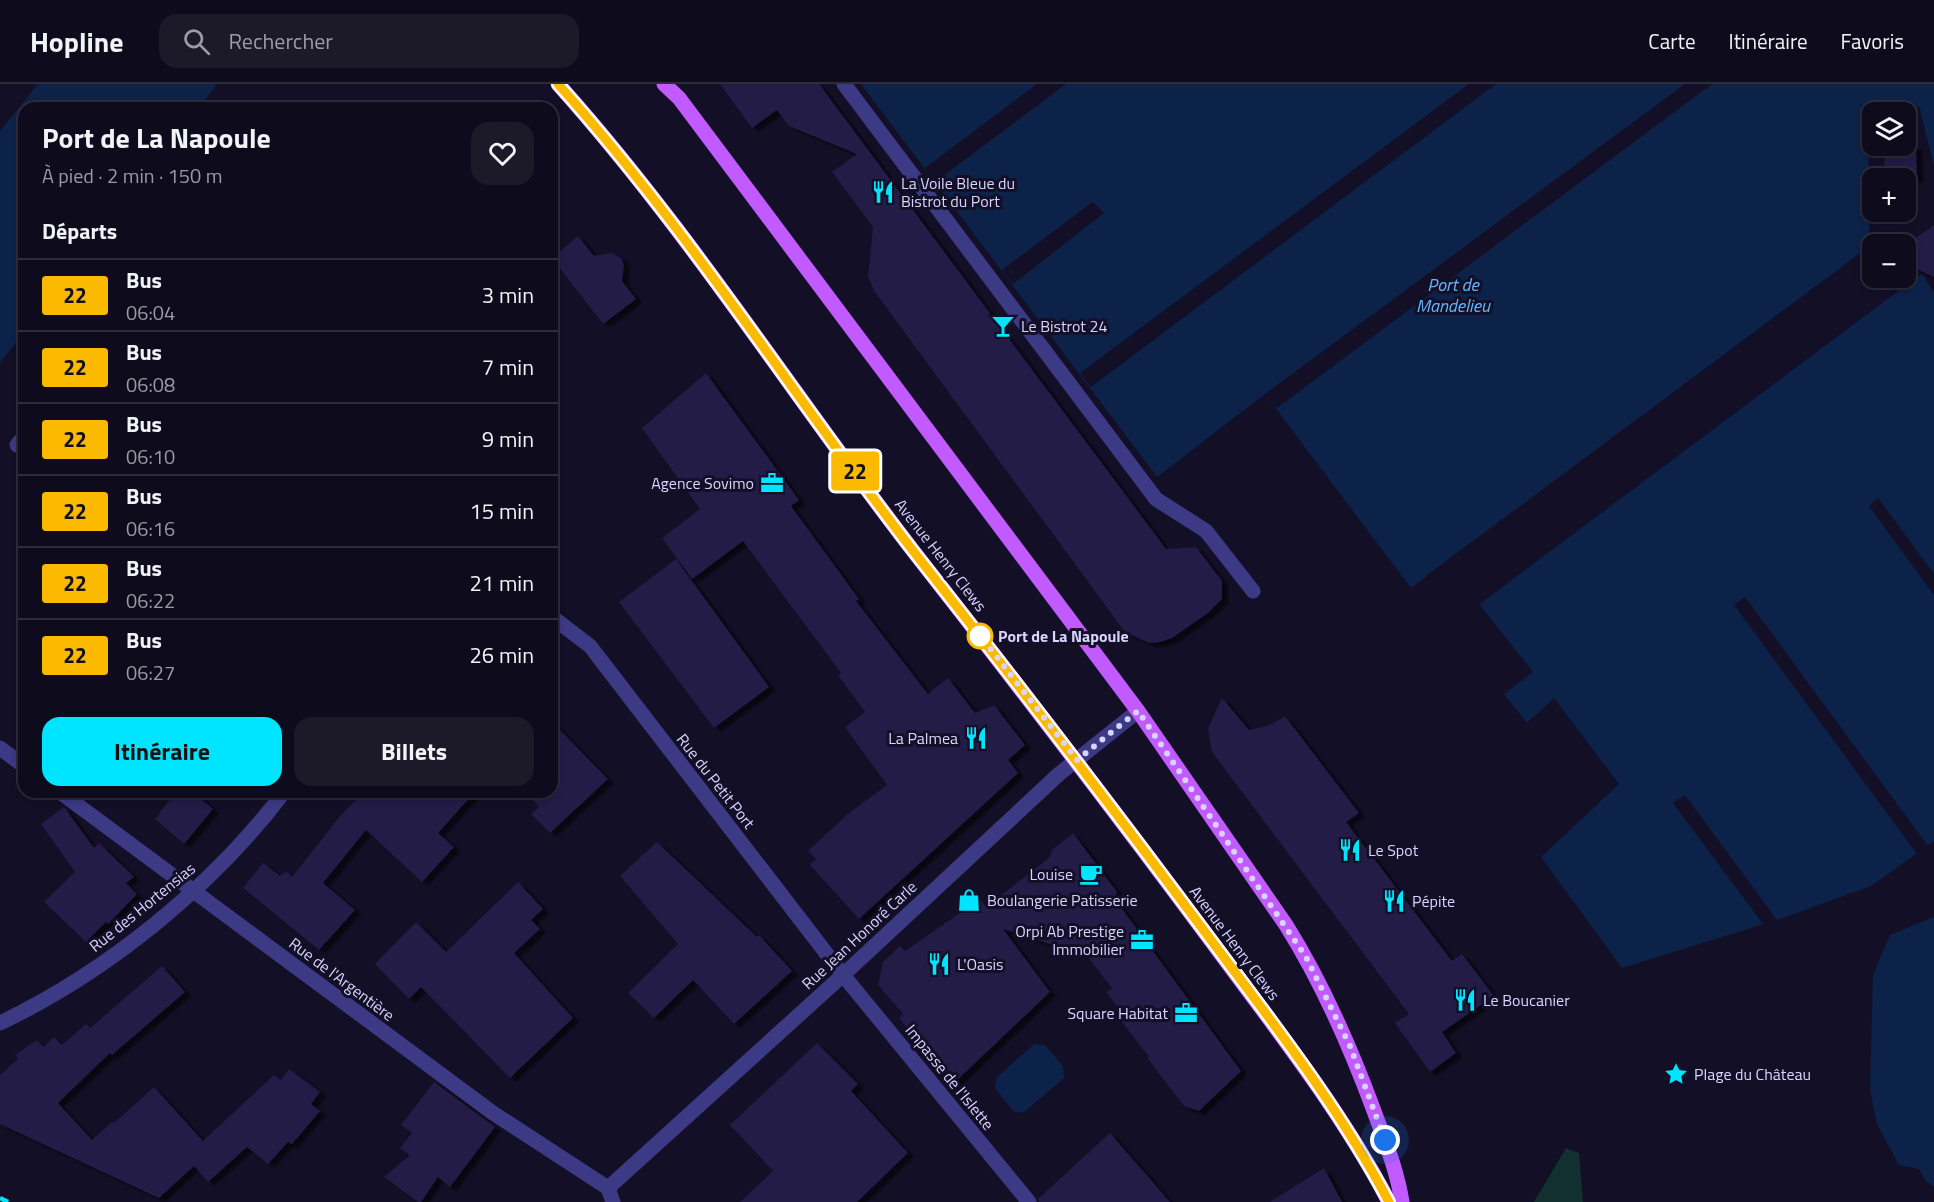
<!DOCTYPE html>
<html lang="fr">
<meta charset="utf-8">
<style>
body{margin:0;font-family:"Titillium Web",sans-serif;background:#1c1929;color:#f1f3f6;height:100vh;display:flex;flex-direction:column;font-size:22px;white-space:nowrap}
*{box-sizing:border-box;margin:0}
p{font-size:20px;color:#9b9ba3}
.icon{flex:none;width:33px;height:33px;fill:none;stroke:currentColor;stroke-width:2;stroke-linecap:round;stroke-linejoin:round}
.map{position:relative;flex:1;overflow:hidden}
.side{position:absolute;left:18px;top:18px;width:540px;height:696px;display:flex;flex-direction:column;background:#0e0b1c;border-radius:18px;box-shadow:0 3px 9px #0003,0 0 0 2px #2e2b3b}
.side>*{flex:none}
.badge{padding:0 12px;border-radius:4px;font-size:21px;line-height:39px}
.fabs{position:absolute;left:1862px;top:18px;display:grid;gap:12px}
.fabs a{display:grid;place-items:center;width:54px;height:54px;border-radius:12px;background:#0e0b1c;box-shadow:0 3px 9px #0003,0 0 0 2px #2e2b3b;font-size:30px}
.you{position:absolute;width:30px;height:30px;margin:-15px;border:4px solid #fff;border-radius:50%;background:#1a73e8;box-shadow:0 0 0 9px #1a73e833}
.map>.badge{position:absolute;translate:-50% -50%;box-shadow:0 0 0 3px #fff}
h2{padding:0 24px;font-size:22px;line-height:54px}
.round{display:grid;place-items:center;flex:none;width:63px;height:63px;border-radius:18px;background:#1c1929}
.overview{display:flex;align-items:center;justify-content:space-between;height:102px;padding:0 24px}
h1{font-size:28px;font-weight:700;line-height:45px}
.action{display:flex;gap:12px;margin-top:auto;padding:12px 24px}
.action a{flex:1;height:69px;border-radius:18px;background:#00e5ff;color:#111;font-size:24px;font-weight:700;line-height:69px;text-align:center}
.action a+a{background:#1c1929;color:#f1f3f6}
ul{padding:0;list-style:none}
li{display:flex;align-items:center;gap:18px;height:72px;padding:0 24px;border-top:2px solid #2e2b3b}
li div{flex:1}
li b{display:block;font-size:22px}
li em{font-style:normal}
li .badge{min-width:66px;font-weight:700;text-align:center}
header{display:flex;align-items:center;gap:36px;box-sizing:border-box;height:84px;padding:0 30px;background:#0e0b1c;border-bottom:2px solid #2e2b3b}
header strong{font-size:28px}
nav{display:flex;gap:33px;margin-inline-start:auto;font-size:21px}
.search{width:420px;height:54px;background:#1c1929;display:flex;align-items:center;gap:15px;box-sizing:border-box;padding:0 21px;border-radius:18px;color:#9b9ba3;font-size:22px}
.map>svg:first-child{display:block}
.green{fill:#12302f}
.water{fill:#0c2248}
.pier{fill:#130f26}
.building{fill:#241b47;filter:url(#shadow)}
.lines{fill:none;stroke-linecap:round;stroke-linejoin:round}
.minor{stroke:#3d3a85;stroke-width:15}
.major{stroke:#c25bff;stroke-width:15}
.rail{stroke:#00e5ff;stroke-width:4.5;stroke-dasharray:9 8;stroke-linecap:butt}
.line-casing{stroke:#fff;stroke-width:14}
.line{stroke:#fbba00;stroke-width:9}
.walk{stroke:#d9d4ff;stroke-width:6;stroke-dasharray:0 10.8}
.stop-dot{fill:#fff;stroke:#fbba00;stroke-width:3}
.labels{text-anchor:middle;stroke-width:6;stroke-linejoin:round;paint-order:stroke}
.poi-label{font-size:16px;fill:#d9d4ff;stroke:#130f26;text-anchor:start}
.street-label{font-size:16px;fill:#d9d4ff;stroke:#130f26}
.stop-label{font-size:16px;font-weight:bold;fill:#d9d4ff;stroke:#130f26;text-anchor:start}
.water-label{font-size:18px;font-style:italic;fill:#62b6ff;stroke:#130f26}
</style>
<header>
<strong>Hopline</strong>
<div class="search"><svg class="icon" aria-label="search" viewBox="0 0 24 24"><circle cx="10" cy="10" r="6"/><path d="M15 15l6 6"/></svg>Rechercher</div>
<nav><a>Carte</a><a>Itinéraire</a><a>Favoris</a></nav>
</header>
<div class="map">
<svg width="1934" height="1118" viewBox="0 0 1934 1118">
<defs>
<filter id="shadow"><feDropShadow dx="6" dy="4" stdDeviation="1.5" flood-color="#0009"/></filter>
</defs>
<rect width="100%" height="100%" fill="#130f26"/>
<path class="green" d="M1566,1064L1579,1069L1583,1118H1534Z"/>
<g class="water">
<path d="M38,0H217L199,24H24V248L0,279V47Z"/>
<path d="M861,0H1934V82L1919,23L1868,25L1870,162L1411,504L1265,310L1157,393Z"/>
<path d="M1922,189L1934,208V757L1871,802L1777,836L1622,884L1541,773L1619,700L1554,614L1527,639L1504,610L1533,588L1479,520Z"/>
<path d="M1934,833V1103L1926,1097L1919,1085L1899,1081L1877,1040L1870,1006L1873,891L1890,851Z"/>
<path d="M1034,960L1045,961L1063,982L1064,994L1023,1029L1013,1027L995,1004L996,994Z"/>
</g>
<g class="pier">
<path d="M1037,0H1066L935,98L925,84Z"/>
<path d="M1469,0H1496L1091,303L1080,289Z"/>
<path d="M1685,0H1712L1277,324L1265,310Z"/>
<path d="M1919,23L1934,85L1931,83L1917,26L1871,28L1872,165L1428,495L1426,492L1870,162L1868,25Z"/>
<path d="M1093,118L1104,129L1013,200L1002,186Z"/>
<path d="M1920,186L1927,191L1934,208L1922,189L1477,522V518Z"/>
<path d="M1878,414L1934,490V511L1869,422Z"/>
<path d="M1745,513L1928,762L1917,770L1734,521Z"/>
<path d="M1685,711L1777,836L1763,840L1673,719Z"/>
</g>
<g class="building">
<path d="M720,0H819L1166,465L1196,463L1222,497V515L1208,529L1172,554L1160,558L1149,559L1125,548L875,208L868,193L873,143L832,88L857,70L789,42L777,26L752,44Z"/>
<path d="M1885,62H1916L1917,94H1884Z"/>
<path d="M1934,141V193L1912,183L1905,167V162Z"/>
<path d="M578,152L594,172L612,169L621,174L624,181L622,197L636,215L603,240L552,174Z"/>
<path d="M706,289L799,416L791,422L859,515L856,517L928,610L948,594L975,629L994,621L1025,661L1008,676L1018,689L859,835L810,781L816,775L808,767L849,729L887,701L845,643L865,628L838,591L841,589L743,457L692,495L662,454L700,425L642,344Z"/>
<path d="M676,475L769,603L714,644L619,518Z"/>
<path d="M1222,614L1249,646L1270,641L1285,632L1359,729L1346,738L1452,877L1462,870L1494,912L1442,948L1456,969L1430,988L1395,939L1409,930L1212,668L1208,644Z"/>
<path d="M552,638L608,695L550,749L531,730L539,723L526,708H552Z"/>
<path d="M176,708H192L213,725L184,760L155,735Z"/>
<path d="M364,708H475L438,749L454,763L422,798L366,746L323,799L355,826L319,866L243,804L263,779L280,792L286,787L292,793L341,731Z"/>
<path d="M64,723L94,764L99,759L134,793L126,799L137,810L108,840L106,838L86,858L44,818L75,788L41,740Z"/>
<path d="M1073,749L1117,808L1114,814L1241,987L1199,1027L1184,1022L1148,975L1149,973L1119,934L1120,926L1106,908L1112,904L1087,872L1003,845L1050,908L952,1001L899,934L903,930L878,901L883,878L900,862L905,867L980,815L986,823L1049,774L1052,766Z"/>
<path d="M657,758L757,853L759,851L792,887L734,940L693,896L654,934L628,909L678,860L620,792Z"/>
<path d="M518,798L543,825L531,836L540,845L514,869L573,934L510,994L421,903L409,915L375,880L416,838L446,868Z"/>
<path d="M162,882L185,908L112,971L110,969L58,1019L92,1056L112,1038L114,1039L154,1003L203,1057L274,991L281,996L289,985L320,1008L311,1020L320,1027L292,1060L288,1058L268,1080L247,1063L208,1098L194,1082L159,1114L0,1040V991L18,975L15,971L37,956L43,963L54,953L62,961L86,940L90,944Z"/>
<path d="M817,959L858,1000L851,1007L908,1069L857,1118H740L773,1087L730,1041Z"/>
<path d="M434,998L495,1043L450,1103L438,1093L421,1118H418L384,1093L410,1071L400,1064L412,1049L401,1041Z"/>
<path d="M1110,1049L1170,1118H1039L1038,1115Z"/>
<path d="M1324,1084L1342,1118H1270Z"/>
</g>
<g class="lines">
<g class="minor">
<path d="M844,0L1156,415L1206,447L1253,507"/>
<path d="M17,361L24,353"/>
<path d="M552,533L590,562L843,891L1029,1118"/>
<path d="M0,664L24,682"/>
<path d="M60,708L493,1029L608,1104"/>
<path d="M0,939C107,888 213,802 284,708"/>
<path d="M608,1104L843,891L1059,690L1138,627"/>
<path d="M608,1104L613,1118"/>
</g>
<g class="major">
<path d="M558,0C689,146 794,313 914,468C1015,597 1114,726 1212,858C1274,942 1340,1025 1389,1118"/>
<path d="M664,0L679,14L1138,627L1286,841C1323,900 1350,962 1374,1027C1385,1057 1397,1086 1402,1118"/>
</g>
<path class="rail" d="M0,1114L8,1118"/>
</g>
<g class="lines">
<g class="line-casing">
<path id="line" d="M558,0C689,146 794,313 914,468C1014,595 1112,723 1208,852C1272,938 1339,1023 1389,1118"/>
</g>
<use href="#line" class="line"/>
<path class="walk" d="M980,552L979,550L1077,676L1138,627L1306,873L1350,962L1385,1056"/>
</g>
<defs>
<g id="restaurant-bare" transform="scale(1.8)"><path d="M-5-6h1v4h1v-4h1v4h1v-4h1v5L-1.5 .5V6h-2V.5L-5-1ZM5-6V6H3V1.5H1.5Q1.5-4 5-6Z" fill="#00e5ff" stroke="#130f26" stroke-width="2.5" paint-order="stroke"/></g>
<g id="bar-bare" transform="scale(1.8)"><path d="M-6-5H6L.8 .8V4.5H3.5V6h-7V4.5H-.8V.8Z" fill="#00e5ff" stroke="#130f26" stroke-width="2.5" paint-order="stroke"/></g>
<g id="office-bare" transform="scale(1.8)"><path d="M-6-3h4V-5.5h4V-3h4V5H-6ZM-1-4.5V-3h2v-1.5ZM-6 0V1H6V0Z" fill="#00e5ff" stroke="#130f26" stroke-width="2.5" paint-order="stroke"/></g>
<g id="cafe-bare" transform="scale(1.8)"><path d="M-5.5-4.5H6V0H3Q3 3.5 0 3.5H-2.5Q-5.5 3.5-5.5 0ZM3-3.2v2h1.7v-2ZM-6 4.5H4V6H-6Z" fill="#00e5ff" stroke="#130f26" stroke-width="2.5" paint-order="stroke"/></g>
<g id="shop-bare" transform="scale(1.8)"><path d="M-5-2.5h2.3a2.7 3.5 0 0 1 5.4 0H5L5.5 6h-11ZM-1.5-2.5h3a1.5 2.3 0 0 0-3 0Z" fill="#00e5ff" stroke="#130f26" stroke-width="2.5" paint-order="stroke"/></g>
<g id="sight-bare" transform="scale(1.8)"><path d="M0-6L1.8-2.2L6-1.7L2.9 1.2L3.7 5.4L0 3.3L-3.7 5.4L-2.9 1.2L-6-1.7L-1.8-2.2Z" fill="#00e5ff" stroke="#130f26" stroke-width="2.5" paint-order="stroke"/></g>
</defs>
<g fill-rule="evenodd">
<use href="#restaurant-bare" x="883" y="108"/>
<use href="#bar-bare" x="1003" y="242"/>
<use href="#office-bare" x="772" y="399"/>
<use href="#restaurant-bare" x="976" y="654"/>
<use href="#restaurant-bare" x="1350" y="766"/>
<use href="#cafe-bare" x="1091" y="790"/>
<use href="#shop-bare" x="969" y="816"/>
<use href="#restaurant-bare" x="1394" y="817"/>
<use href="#office-bare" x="1142" y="856"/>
<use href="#restaurant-bare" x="939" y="880"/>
<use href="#restaurant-bare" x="1465" y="916"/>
<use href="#office-bare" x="1186" y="929"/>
<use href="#sight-bare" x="1676" y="990"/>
</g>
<circle class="stop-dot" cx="980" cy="552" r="12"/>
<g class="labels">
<g class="poi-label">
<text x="901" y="105">La Voile Bleue du<tspan x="901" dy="18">Bistrot du Port</tspan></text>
<text x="1021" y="248">Le Bistrot 24</text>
<text x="754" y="405" text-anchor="end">Agence Sovimo</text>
<text x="958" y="660" text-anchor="end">La Palmea</text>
<text x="1368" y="772">Le Spot</text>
<text x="1073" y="796" text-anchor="end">Louise</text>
<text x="987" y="822">Boulangerie Patisserie</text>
<text x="1412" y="823">Pépite</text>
<text x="1124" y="853" text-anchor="end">Orpi Ab Prestige<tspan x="1124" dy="18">Immobilier</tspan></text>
<text x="957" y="886">L'Oasis</text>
<text x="1483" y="922">Le Boucanier</text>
<text x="1168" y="935" text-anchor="end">Square Habitat</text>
<text x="1694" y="996">Plage du Château</text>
</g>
<g class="street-label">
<text transform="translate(941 471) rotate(52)" y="6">Avenue Henry Clews</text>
<text transform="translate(716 697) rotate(52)" y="6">Rue du Petit Port</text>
<text transform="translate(142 823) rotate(-39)" y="6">Rue des Hortensias</text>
<text transform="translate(859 851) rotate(-43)" y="6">Rue Jean Honoré Carle</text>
<text transform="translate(1235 859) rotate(53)" y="6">Avenue Henry Clews</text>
<text transform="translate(342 895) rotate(37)" y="6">Rue de l'Argentière</text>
<text transform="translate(950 993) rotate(51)" y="6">Impasse de l'Islette</text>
</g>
<g class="stop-label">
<text x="998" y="558">Port de La Napoule</text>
</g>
<g class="water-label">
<text x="1453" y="207">Port de<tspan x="1453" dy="21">Mandelieu</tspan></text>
</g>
</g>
</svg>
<div class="fabs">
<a><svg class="icon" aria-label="layers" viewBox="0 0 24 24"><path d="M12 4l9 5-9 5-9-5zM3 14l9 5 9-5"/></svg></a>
<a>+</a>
<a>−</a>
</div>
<div class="you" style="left:1385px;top:1056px"></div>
<b class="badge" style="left:855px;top:387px;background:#fbba00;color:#111">22</b>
<section class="side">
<div class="overview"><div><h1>Port de La Napoule</h1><p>À pied · 2 min · 150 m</p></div><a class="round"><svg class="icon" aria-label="heart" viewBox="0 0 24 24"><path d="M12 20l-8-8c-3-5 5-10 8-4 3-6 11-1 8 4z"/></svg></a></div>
<h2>Départs</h2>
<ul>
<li><span class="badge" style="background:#fbba00;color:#111">22</span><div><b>Bus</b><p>06:04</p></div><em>3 min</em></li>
<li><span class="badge" style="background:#fbba00;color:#111">22</span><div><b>Bus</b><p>06:08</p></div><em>7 min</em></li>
<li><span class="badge" style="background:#fbba00;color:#111">22</span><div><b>Bus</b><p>06:10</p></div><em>9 min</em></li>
<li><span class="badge" style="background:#fbba00;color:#111">22</span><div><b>Bus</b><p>06:16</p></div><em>15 min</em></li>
<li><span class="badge" style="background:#fbba00;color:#111">22</span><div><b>Bus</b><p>06:22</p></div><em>21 min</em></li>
<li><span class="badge" style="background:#fbba00;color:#111">22</span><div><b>Bus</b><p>06:27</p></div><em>26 min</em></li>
</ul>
<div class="action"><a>Itinéraire</a><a>Billets</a></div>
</section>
</div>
